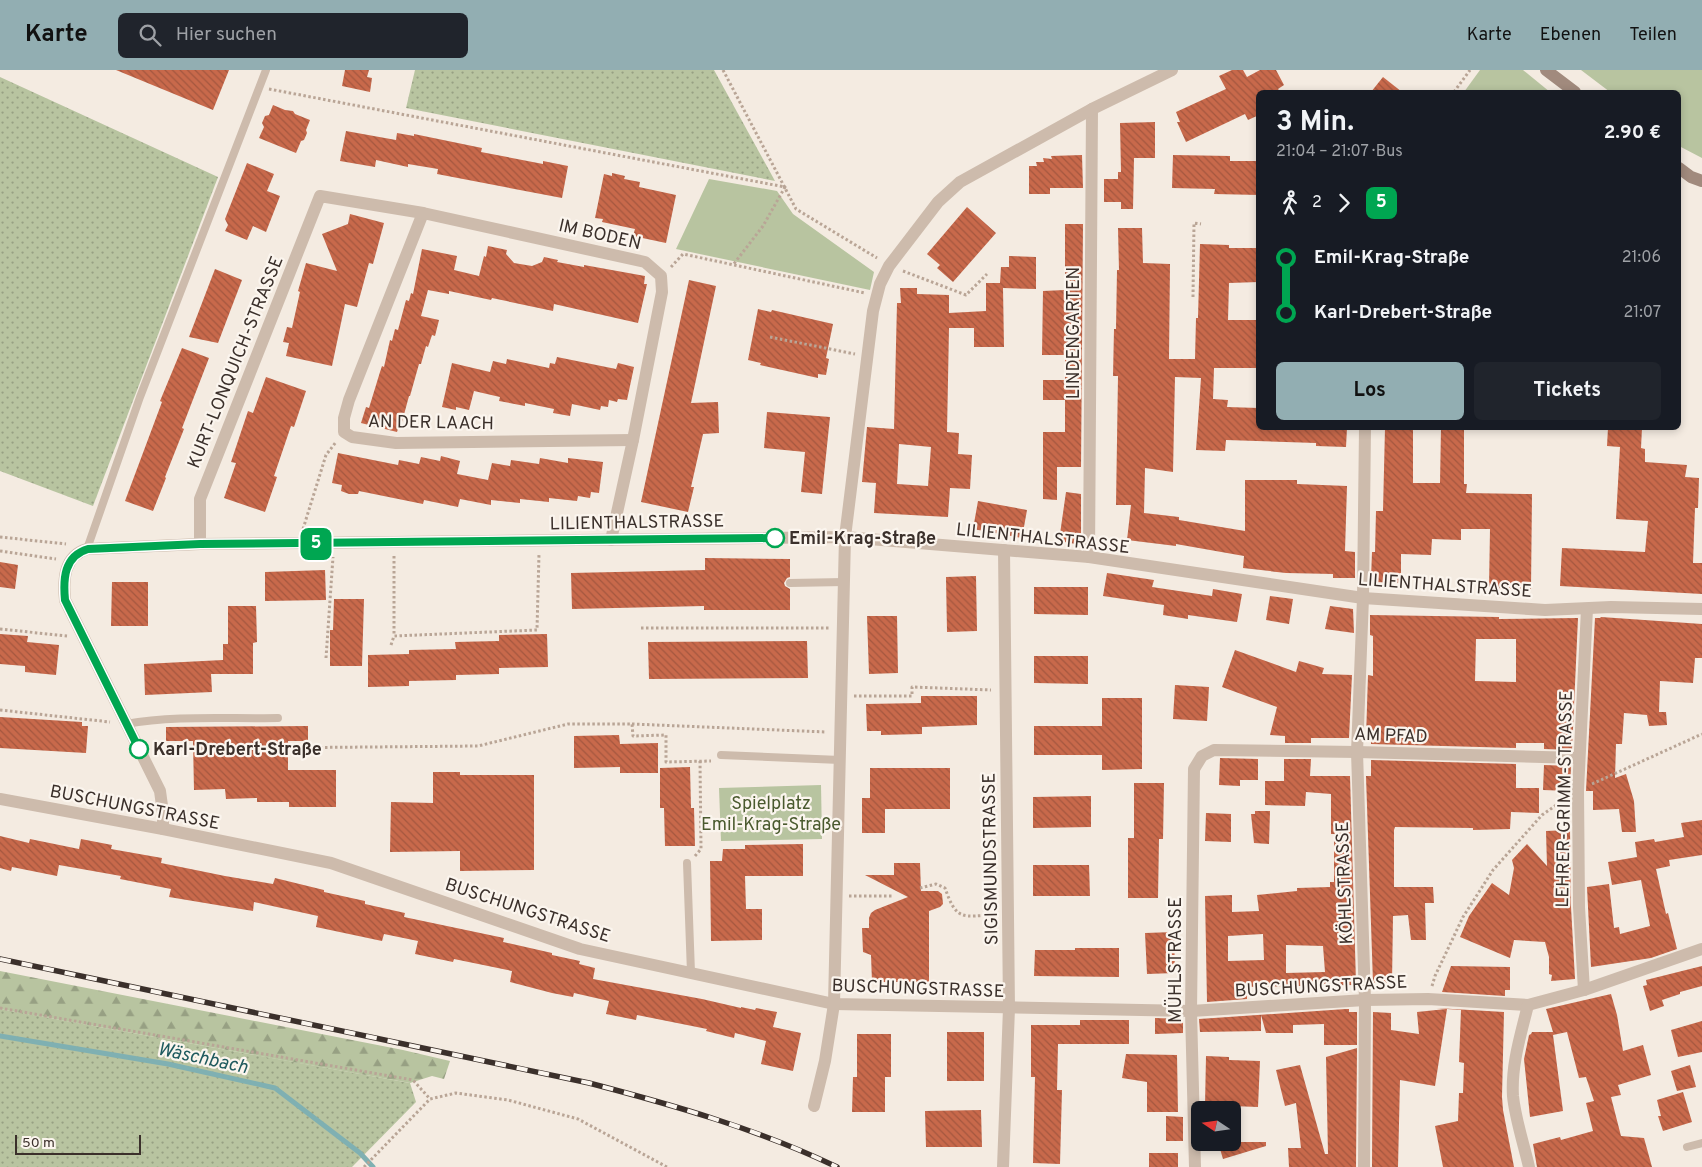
<!DOCTYPE html>
<html lang="de">
<meta charset="utf-8">
<style>
body{margin:0;font-family:Overpass,sans-serif;background:#20242c;color:#f1f3f6;height:100vh;display:flex;flex-direction:column;font-size:19px;white-space:nowrap}
*{box-sizing:border-box;margin:0}
p{font-size:16px;color:#9ea1a6}
.icon{flex:none;width:28px;height:28px;fill:none;stroke:currentColor;stroke-width:2;stroke-linecap:round;stroke-linejoin:round}
.map{position:relative;flex:1;overflow:hidden}
.drawer{position:absolute;left:1256px;top:20px;width:425px;height:340px;display:flex;flex-direction:column;background:#171b24;border-radius:8px;box-shadow:0 2px 8px #0003}
.drawer>*{flex:none}
.badge{padding:0 10px;border-radius:8px;font-size:18px;line-height:32px}
.needle{width:32px;rotate:283deg}
.controls{position:absolute;left:1191px;top:1031px;display:grid;gap:10px}
.controls a{display:grid;place-items:center;width:50px;height:50px;border-radius:8px;background:#171b24;box-shadow:0 2px 8px #0003;font-size:25px}
.scale{position:absolute;left:15px;bottom:12px;width:126px;box-sizing:border-box;padding-left:5px;border:2px solid #3b302b;border-top:0;font-size:14px;line-height:18px;white-space:nowrap;color:#3b302b;-webkit-text-stroke:4px #fbf5ee;paint-order:stroke}
.map>.badge{position:absolute;translate:-50% -50%;box-shadow:0 0 0 2px #fff}
.legs{display:flex;align-items:center;gap:8px;height:55px;padding:0 20px;font-size:16px}
.legs p{margin-inline-start:auto}
.summary{display:flex;align-items:center;justify-content:space-between;height:85px;padding:0 20px}
h1{font-size:28px;font-weight:700;line-height:38px}
.primary-button{display:flex;gap:10px;margin-top:auto;padding:10px 20px}
.primary-button a{flex:1;height:58px;border-radius:8px;background:#92aeb2;color:#111;font-size:20px;font-weight:700;line-height:58px;text-align:center}
.primary-button a+a{background:#20242c;color:#f1f3f6}
ul{padding:0 20px;list-style:none}
li{display:flex;align-items:center;gap:18px;height:55px;font-size:19px}
li i{display:grid;place-items:center;width:8px;height:100%;margin:0 6px;background:currentColor}
li i::after{content:'';width:12px;height:12px;margin:-6px;border:4px solid;border-radius:50%;background:#171b24}
li p{margin-inline-start:auto}
li:first-child i{background:linear-gradient(#0000 50%,currentColor 0)}
li:last-child i{background:linear-gradient(currentColor 50%,#0000 0)}
header{display:flex;align-items:center;gap:30px;box-sizing:border-box;height:70px;padding:0 25px;background:#92aeb2;color:#111}
header strong{font-size:24px}
nav{display:flex;gap:28px;margin-inline-start:auto;font-size:18px}
.search{width:350px;height:45px;background:#20242c;display:flex;align-items:center;gap:12px;box-sizing:border-box;padding:0 18px;border-radius:8px;color:#9ea1a6;font-size:19px}
.map>svg:first-child{display:block}
.grass{fill:url(#grass-dots)}
.forest{fill:url(#forest-firs)}
.green{fill:#b8c4a0}
.lines{fill:none;stroke-linecap:round;stroke-linejoin:round}
.stream{stroke:#7fb0b2;stroke-width:5}
.building{fill:url(#building-back-hatch);fill-rule:evenodd}
.path{stroke:#b9a596;stroke-width:3;stroke-dasharray:2.5 2.5;stroke-linecap:butt}
.lane{stroke:#cdbbac;stroke-width:8}
.street{stroke:#cdbbac;stroke-width:12}
.secondary{stroke:#a18a7d;stroke-width:12}
.rail-casing{stroke:#3b302b;stroke-width:5.5}
.rail{stroke:#fbf5ee;stroke-width:4;stroke-dasharray:11;stroke-linecap:butt}
.line-1-casing{stroke:#fff;stroke-width:11}
.line-1{stroke:#00a651;stroke-width:8}
.stop-1-dot{fill:#fff;stroke:#00a651;stroke-width:2.5}
.labels{text-anchor:middle;stroke-width:4.5;stroke-linejoin:round;paint-order:stroke}
.street-label{font-size:18px;fill:#3b302b;stroke:#fbf5ee}
.stop-label{font-size:18px;font-weight:bold;fill:#3b302b;stroke:#fbf5ee;text-anchor:start}
.park-label{font-size:18px;fill:#4a5a2e;stroke:#fbf5ee}
.water-label{font-size:19px;font-style:italic;fill:#1f5a5e;stroke:#fbf5ee}
</style>
<header>
<strong>Karte</strong>
<div class="search"><svg class="icon" aria-label="search" viewBox="0 0 24 24"><circle cx="10" cy="10" r="6"/><path d="M15 15l6 6"/></svg>Hier suchen</div>
<nav><a>Karte</a><a>Ebenen</a><a>Teilen</a></nav>
</header>
<div class="map">
<svg width="1702" height="1097" viewBox="0 0 1702 1097">
<defs>
<pattern id="grass-dots" width="8" height="8" patternUnits="userSpaceOnUse" patternTransform="scale(1.25)"><rect width="8" height="8" fill="#b8c4a0"/><path d="M2 2h.1M6 6h.1" fill="none" stroke="#97a083" stroke-width="1.8" stroke-linecap="round"/></pattern>
<pattern id="forest-firs" width="22" height="20" patternUnits="userSpaceOnUse" patternTransform="scale(1.25)"><rect width="22" height="20" fill="#b8c4a0"/><path d="M5 1l3.5 6h-7zM16 11l3.5 6h-7z" fill="#97a083"/></pattern>
<pattern id="building-back-hatch" width="6" height="6" patternUnits="userSpaceOnUse" patternTransform="scale(1.25)"><rect width="6" height="6" fill="#c8694b"/><path d="M-1 5l2 2M0 0l6 6M5-1l2 2" fill="none" stroke="#a4573f"/></pattern>
</defs>
<rect width="100%" height="100%" fill="#f4ebe1"/>
<g class="grass">
<path d="M415,0H714L775,111L406,38Z"/>
<path d="M0,7L218,107L93,436L0,401Z"/>
<path d="M0,939L410,1013L416,1032L352,1097H0Z"/>
</g>
<path class="forest" d="M0,901L403,980L450,991L444,1009L432,1006L410,1013L5,940L0,939Z"/>
<g class="green">
<path d="M1480,0H1523L1550,22H1464Z"/>
<path d="M1581,0H1702V88L1679,76V22H1610Z"/>
<path d="M709,109L777,121L793,144L874,202L870,220L676,179Z"/>
<path d="M821,715L822,769L721,771L719,718Z"/>
</g>
<g class="lines">
<path class="stream" d="M0,966L168,994L275,1018L360,1083L373,1097"/>
</g>
<g class="building">
<path d="M116,0H229L213,40Z"/>
<path d="M345,0H369L367,7L372,8L370,22L342,16Z"/>
<path d="M1232,0H1243L1247,7L1260,0H1276L1284,15L1278,19L1280,22H1259V45L1248,50L1245,44L1186,72L1177,52H1180L1176,42L1226,19L1219,6Z"/>
<path d="M1383,7L1402,22H1371Z"/>
<path d="M273,35L285,40L293,41L295,44L310,50L306,60L307,63L304,70L301,71L296,83L259,68L264,57L262,53L265,46L269,45Z"/>
<path d="M1155,52V88H1134L1133,139H1121V132H1104V109H1118V102H1121L1120,53Z"/>
<path d="M346,61L396,70L397,63L414,66V64L482,78L481,82L543,94V91L568,96L562,128L437,104L438,99L408,94V97L376,90L375,97L340,91Z"/>
<path d="M1082,85L1083,118H1050V124H1029V96H1037L1036,92H1044L1043,88L1052,89L1051,86Z"/>
<path d="M1173,85L1230,86V91H1259V125L1214,124L1215,119L1172,118Z"/>
<path d="M247,93L274,104L267,121L280,126L266,162L253,156L247,170L225,161L228,155L225,149Z"/>
<path d="M612,103L625,106L624,109L640,112L639,117L676,125L666,173L633,166L635,159L602,152L603,149L595,148L604,104L612,106Z"/>
<path d="M967,137L996,163L953,212L937,198L940,195L927,184Z"/>
<path d="M350,144L384,153L373,194L369,193L357,237L345,234L332,296L286,286L289,273L283,272L287,257L292,258L300,222L298,221L306,193L337,201L322,164L348,154Z"/>
<path d="M1065,154H1083L1081,397H1057V430L1043,429V362H1065V330H1043V310H1065V285H1042L1043,221L1065,220Z"/>
<path d="M1118,158H1142L1143,193L1170,194L1169,289H1195L1196,248H1198L1200,174L1229,175V178H1259V212L1229,213L1228,250H1259V298H1214L1213,329L1228,330L1227,337L1259,338V358H1347L1346,377L1316,376V373L1226,370L1225,381L1196,380L1201,308L1175,307L1173,402L1145,398L1144,443L1179,447V450L1245,461V410H1297V414L1347,416L1345,481L1355,482V508H1333V504L1286,503L1243,498L1244,486L1176,474V476L1127,470L1131,435H1116L1118,306H1113L1114,259H1116L1117,200H1119Z"/>
<path d="M488,176L507,180L506,184L514,193L532,196L542,192L544,187L558,190L557,192L584,197V195L645,206L644,214H647L638,253L554,234L553,241L492,228L491,230L449,221V224L428,220L421,246L439,250L435,266L432,265L428,277L426,276L421,294H419L410,326H409L402,352H400L397,362L361,353L366,337L369,338L380,302L382,296L384,297L390,270L392,271L395,259L398,260L406,230L409,231L411,223L413,224L422,179L457,186L454,200L479,206L484,186L486,187Z"/>
<path d="M1009,186L1036,187V219L1003,218L1004,277H974V258H949L947,362L959,363L958,384L972,385L970,419L950,418L948,447L874,443L876,413L862,412L867,357L894,359L897,233H901L900,218H917V224L949,225V243L986,241V213H1000L1001,197H1009ZM899,374L931,377L928,416L897,414Z"/>
<path d="M215,199L242,210L218,273L189,267Z"/>
<path d="M689,210L716,216L691,333L718,332L719,363L703,364L691,417H694L688,442L641,432Z"/>
<path d="M758,239L771,242L772,240L833,254L826,288L829,289L826,305L818,304V308L760,295L761,293L748,290Z"/>
<path d="M182,278L209,288L182,358L184,359L165,407L166,408L153,441L125,431L162,332L160,331Z"/>
<path d="M557,287L616,299L618,293L634,297L627,330L618,329L617,332L609,330L608,337L601,336L600,340L572,334L570,346L553,343L554,339L525,333V336L499,331L500,327L474,321L469,340L456,337V340L442,337L452,293L490,302L493,291L506,294L507,289L549,298L550,293L555,294Z"/>
<path d="M266,307L306,321L294,357L291,356L274,406L277,407L265,442L224,428L236,393L231,392L248,341L253,343Z"/>
<path d="M767,342L830,347L822,424L801,422L805,382L764,378Z"/>
<path d="M1385,358H1413V413H1440L1441,358H1464V414H1467L1466,423L1532,424L1531,519L1489,518L1490,459H1461V470L1432,469L1431,485L1401,484V513L1374,512V509H1371L1372,482H1375L1376,441H1383Z"/>
<path d="M1608,358H1642L1641,378L1645,379V392L1687,395L1685,407L1699,408L1698,438H1695L1693,493H1702V524L1560,516L1562,478L1645,482L1648,451L1616,449L1620,377L1607,376Z"/>
<path d="M338,383L398,395L399,390L419,394L421,387L440,391L441,386L460,391L457,404L488,410L492,393L510,396L511,390L539,394L540,388L568,393V388L603,392L599,423L591,422L590,428L578,426L577,431L549,428V432L520,429V433L491,430V435L460,429L458,437L424,430L423,434L359,421L358,424H349L341,421L342,415L332,413Z"/>
<path d="M1066,422L1081,424V475L1059,471Z"/>
<path d="M978,431L1027,440L1022,468L973,459Z"/>
<path d="M705,488L790,489V507L787,508L784,513L785,516L790,519V540H704V536L572,539L571,503L705,500Z"/>
<path d="M0,492L18,495L15,519L0,517Z"/>
<path d="M325,500L326,530L265,531V502Z"/>
<path d="M1107,503L1154,510L1152,517L1212,526L1213,519L1242,524L1237,552L1188,545V549L1163,545L1164,535L1103,526Z"/>
<path d="M976,506L977,561L947,562L946,507Z"/>
<path d="M112,512H148V556H111Z"/>
<path d="M1034,517H1088V545L1034,544Z"/>
<path d="M1270,526L1293,529L1289,554L1266,550Z"/>
<path d="M334,529H364L362,596H330V560H333Z"/>
<path d="M228,536H256L257,572L253,573V604H211L212,622L145,625L144,594L223,590V574H228Z"/>
<path d="M1330,536L1353,539L1354,563L1325,559Z"/>
<path d="M1370,545L1499,547V549L1578,548L1572,680L1544,679V673H1516V678L1371,674V668H1366L1368,605L1373,606V566L1370,565ZM1476,569H1516V612L1475,611Z"/>
<path d="M867,546H897L898,603L869,604Z"/>
<path d="M1601,547L1702,554V588H1695L1693,613L1660,611L1659,642H1666L1667,655L1649,656L1647,645L1624,643L1622,674H1616L1615,708L1626,704L1634,731L1636,762H1622L1619,739L1593,740V721H1586L1595,548H1600Z"/>
<path d="M0,564L28,566L27,572L59,575L56,605L25,602V596L0,594Z"/>
<path d="M547,564L548,597L499,598V604L456,605V610L409,611V616L368,617V585L409,584V580L456,579L455,572L499,571V565Z"/>
<path d="M807,571L808,608L649,609L648,572Z"/>
<path d="M1235,580L1296,602L1299,591L1324,598L1322,604L1352,605L1349,668H1311V673H1285V666L1270,665L1277,637L1222,617Z"/>
<path d="M1034,586H1088V614L1034,613Z"/>
<path d="M1175,615L1209,617L1207,651L1173,649Z"/>
<path d="M921,626H977V655L922,657V664L881,665V661H867L866,634L921,633Z"/>
<path d="M1102,628H1142V699L1102,700V685H1034V656H1102Z"/>
<path d="M0,647L82,652V656H88L86,683L0,678Z"/>
<path d="M308,656V671H288V700H336V737H289V732H257V728L226,729L225,719L194,720L193,671H166V657Z"/>
<path d="M619,665L620,674L658,673V703H620V697L574,698V666Z"/>
<path d="M1220,688L1258,689V710H1240V716L1219,715Z"/>
<path d="M1284,689H1311L1310,706H1350L1356,913L1354,914V915L1247,917V929L1207,932L1205,826L1232,825V842L1259,841L1257,825L1297,821V818L1330,817V812H1334V764H1331V724L1306,722L1305,736L1265,735V711H1284ZM1263,864L1264,890L1228,891V866ZM1286,875L1323,876L1325,902L1286,903Z"/>
<path d="M1371,690L1516,694V718H1539V743L1511,742L1510,759L1473,760V758L1395,757L1394,760V817H1433L1434,833H1425L1426,870H1411L1408,845L1393,846L1392,913H1373L1366,706H1371Z"/>
<path d="M1544,695L1571,696L1570,721L1543,720Z"/>
<path d="M690,697L691,738H694L695,776H665L664,738H660V698Z"/>
<path d="M870,698H950V739H885V763H862V728H870Z"/>
<path d="M433,702H460V705H534V800L460,801V781L390,782L391,732L433,733Z"/>
<path d="M1134,713H1164L1163,769H1159L1158,828H1128V768H1134Z"/>
<path d="M1091,726V757L1033,758V727Z"/>
<path d="M1255,741H1270L1269,774L1254,773L1251,744H1255Z"/>
<path d="M1206,743L1231,744V772L1205,771Z"/>
<path d="M1702,750V785L1669,790L1670,796L1656,799L1666,844L1668,843L1677,879L1651,888L1591,897L1587,817L1609,814L1614,858L1619,857L1620,864L1650,856L1641,810L1612,815L1608,792L1637,787L1635,772L1654,769L1655,772L1684,767L1681,753Z"/>
<path d="M1570,760L1571,837L1575,909L1551,911L1552,905L1549,904V887L1545,872L1514,870L1510,888L1460,867L1469,846L1492,813L1509,825L1514,798L1512,790L1527,774L1547,796L1546,761Z"/>
<path d="M0,766L29,773L30,769L79,779L81,769L112,775L111,779L162,788L161,793L225,806L273,814L275,808L324,820V822L365,831V834L405,843L404,847L504,868L503,872L552,883V885L580,891L579,894L595,898L593,909L702,929L741,938V937L755,940L756,938L777,942L773,957L801,963L793,1001L761,994L766,971L735,963L734,968L706,961L707,959L637,945L636,950L606,944L609,931L574,923L573,927L552,923L510,912L512,901L454,889L453,892L415,884L418,871L384,864L382,871L316,857L318,846L254,832L253,841L169,827L171,819L120,809L121,806L59,795L57,806L12,797L11,801L0,798Z"/>
<path d="M803,774V806H745L746,839H762V870L711,871L710,791H722L723,779H745V775Z"/>
<path d="M894,793H920L921,821H938L942,824L943,834L940,837L929,841V912H872L871,885L863,882L862,858H869V848L871,843L875,840L908,827L865,805H894Z"/>
<path d="M1033,795H1089L1090,826H1033Z"/>
<path d="M1174,862L1175,903L1147,904L1145,863Z"/>
<path d="M1075,878H1119V907L1034,906L1035,880H1075Z"/>
<path d="M1451,896L1510,897V920H1505V926L1442,922Z"/>
<path d="M1702,896V916L1680,922V924L1662,930L1664,936L1650,941L1643,916L1647,915L1646,910Z"/>
<path d="M1611,924L1617,945L1623,981L1643,975L1651,1005L1618,1015L1621,1025L1611,1027L1621,1066L1644,1068L1652,1097H1537L1533,1074L1560,1067L1561,1070L1593,1061L1586,1033L1594,1031L1586,1007L1579,1008L1567,962L1553,965L1563,1041L1530,1047L1524,989L1529,965L1531,964L1532,962H1553L1546,939Z"/>
<path d="M1436,938L1504,942L1502,1027L1503,1040L1514,1097H1443L1435,1056L1458,1051L1459,1023H1463L1464,993L1459,992L1461,940L1447,939L1435,1016L1400,1010L1398,1097H1372L1373,942L1391,943V960L1419,964L1417,942L1446,939Z"/>
<path d="M1346,939H1349V942H1357V975H1324V954L1293,955V963H1266L1261,945V961L1200,962L1199,949Z"/>
<path d="M1155,948L1183,949V963L1155,964Z"/>
<path d="M1080,950H1129V974H1058L1057,1020H1062L1060,1094L1033,1093L1035,1007H1031V955H1080Z"/>
<path d="M1702,951V982L1678,987L1671,960Z"/>
<rect x="947" y="962" width="37" height="49"/>
<path d="M857,964H891V1007H885V1042H852L853,1007H857Z"/>
<path d="M1357,978L1356,1097H1289L1288,1078H1301L1296,1033L1285,1036L1276,1000L1300,995L1325,1084H1328L1326,987Z"/>
<path d="M1126,984L1177,985L1178,1042H1147V1012L1122,1008Z"/>
<path d="M1206,986L1229,987V990L1260,991L1258,1037L1205,1035Z"/>
<path d="M1690,995L1696,1017L1677,1021L1671,1001Z"/>
<path d="M1683,1022L1692,1052L1663,1061L1658,1046H1661L1657,1030Z"/>
<path d="M981,1040L982,1077H926L925,1041Z"/>
<path d="M1166,1046L1183,1047V1071H1166Z"/>
<path d="M1218,1072H1266V1076L1223,1089Z"/>
<rect x="1149" y="1083" width="29" height="14"/>
</g>
<g class="lines">
<g class="path">
<path d="M723,0L796,139L877,188"/>
<path d="M269,19L785,117L763,156L733,195"/>
<path d="M1454,22L1470,0"/>
<path d="M671,197L683,184L865,223"/>
<path d="M903,201L966,225L987,204"/>
<path d="M1193,227L1194,153L1201,154"/>
<path d="M770,267L855,284"/>
<path d="M303,459L326,385L336,372"/>
<path d="M0,467L66,474"/>
<path d="M0,481L56,489"/>
<path d="M394,486V566"/>
<path d="M641,558H830"/>
<path d="M0,559L67,566"/>
<path d="M391,575L394,566L537,560L539,484"/>
<path d="M326,588L333,487"/>
<path d="M854,626H912V617L991,620"/>
<path d="M0,640L110,652"/>
<path d="M632,654L826,662"/>
<path d="M155,679L478,676L568,654H632L633,666L666,665V692L711,691"/>
<path d="M1592,714L1702,664"/>
<path d="M695,786L701,779L700,691"/>
<path d="M920,818L936,814L945,818C957,852 962,846 995,845"/>
<path d="M849,826H894"/>
<path d="M1432,916L1435,906L1463,847L1493,800L1542,745L1565,729"/>
<path d="M0,938L413,1010L430,1029"/>
<path d="M364,1097L430,1029L456,1023L508,1030L578,1049L667,1097"/>
</g>
<g class="lane">
<path d="M87,479L140,327L266,0"/>
<path d="M790,513L844,512"/>
<path d="M126,654C175,645 227,649 278,648"/>
<path d="M721,685L840,690"/>
<path d="M687,793L691,903"/>
<path d="M1687,1077L1702,1073"/>
</g>
<g class="street">
<path d="M423,143L349,330L344,348V362L352,367L396,373L633,370"/>
<path d="M200,474V429L320,126L423,143L645,192L661,206L662,222L633,370L611,470"/>
<path d="M1089,487L1092,39"/>
<path d="M0,729L163,759L331,793L580,879L834,934L1191,941L1365,930L1428,929L1528,935L1584,920L1702,879"/>
<path d="M163,759V743L160,721L65,530C63,509 64,486 87,479L200,474L845,467L1089,487L1363,528L1545,540L1611,537L1702,539"/>
<path d="M1584,920L1579,837L1578,720L1587,539"/>
<path d="M1528,935C1521,964 1511,995 1513,1026C1515,1048 1524,1075 1529,1097"/>
<path d="M814,1036L825,991L834,934L845,467L873,241L880,214L889,196L938,132L960,112L1092,39L1172,0"/>
<path d="M1003,1097L1009,938L1004,480"/>
<path d="M1195,1097L1191,941L1194,699L1202,686L1214,680L1357,682L1579,688"/>
<path d="M1364,1097L1365,930L1357,682L1363,528L1365,358"/>
</g>
<g class="secondary">
<path d="M1546,0L1575,22"/>
<path d="M1679,98L1691,107L1702,111"/>
</g>
<g class="rail-casing">
<path id="rail" d="M0,889L589,1013C673,1035 758,1059 837,1097"/>
</g>
<use href="#rail" class="rail"/>
</g>
<g class="lines">
<g class="line-1-casing">
<path id="line-1" d="M139,679L65,530C63,509 64,486 88,479L200,474L775,468"/>
</g>
<use href="#line-1" class="line-1"/>
</g>
<g class="stop-1-dot">
<circle cx="775" cy="468" r="9"/>
<circle cx="139" cy="679" r="9"/>
</g>
<g class="labels">
<g class="street-label">
<text transform="translate(600 164) rotate(13)" y="6">IM BODEN</text>
<text transform="translate(1073 263) rotate(-90)" y="6">LINDENGARTEN</text>
<text transform="translate(235 292) rotate(-68)" y="6">KURT-LONQUICH-STRASSE</text>
<text transform="translate(431 352) rotate(1)" y="6">AN DER LAACH</text>
<text transform="translate(637 452) rotate(-1)" y="6">LILIENTHALSTRASSE</text>
<text transform="translate(1043 468) rotate(6)" y="6">LILIENTHALSTRASSE</text>
<text transform="translate(1445 515) rotate(4)" y="6">LILIENTHALSTRASSE</text>
<text transform="translate(1391 665) rotate(2)" y="6">AM PFAD</text>
<text transform="translate(1564 729) rotate(-89)" y="6">LEHRER-GRIMM-STRASSE</text>
<text transform="translate(135 737) rotate(11)" y="6">BUSCHUNGSTRASSE</text>
<text transform="translate(990 789) rotate(-91)" y="6">SIGISMUNDSTRASSE</text>
<text transform="translate(1344 813) rotate(-92)" y="6">KÖHLSTRASSE</text>
<text transform="translate(528 840) rotate(18)" y="6">BUSCHUNGSTRASSE</text>
<text transform="translate(1175 890) rotate(-90)" y="6">MÜHLSTRASSE</text>
<text transform="translate(1321 916) rotate(-3)" y="6">BUSCHUNGSTRASSE</text>
<text transform="translate(918 918) rotate(2)" y="6">BUSCHUNGSTRASSE</text>
</g>
<g class="stop-label">
<text x="789" y="474">Emil-Krag-Straße</text>
<text x="153" y="685">Karl-Drebert-Straße</text>
</g>
<g class="park-label">
<text x="771" y="739">Spielplatz<tspan x="771" dy="21">Emil-Krag-Straße</tspan></text>
</g>
<g class="water-label">
<text transform="translate(203 987) rotate(12)" y="7">Wäschbach</text>
</g>
</g>
</svg>
<div class="controls">
<a><svg class="needle" viewBox="-14 -14 28 28"><path d="M0-13l5 13h-10z" fill="#e53935"/><path d="M0 13l5-13h-10z" fill="#9ea1a6"/></svg></a>
</div>
<div class="scale">50 m</div>
<b class="badge" style="left:316px;top:474px;background:#00a651;color:#fff">5</b>
<section class="drawer">
<div class="summary"><div><h1>3 Min.</h1><p>21:04 – 21:07 · Bus</p></div><b>2.90 €</b></div>
<div class="legs"><svg class="icon" aria-label="walk" viewBox="0 0 24 24"><circle cx="13" cy="4" r="2"/><path d="M13 8l-2 6 4 7M11 14l-3 7M7 12l3-4h3l4 4"/></svg>2<svg class="icon" aria-label="forward" viewBox="0 0 24 24"><path d="M9 5l7 7-7 7"/></svg><b class="badge" style="background:#00a651;color:#fff">5</b></div>
<ul>
<li><i style="color:#00a651"></i><b>Emil-Krag-Straße</b><p>21:06</p></li>
<li><i style="color:#00a651"></i><b>Karl-Drebert-Straße</b><p>21:07</p></li>
</ul>
<div class="primary-button"><a>Los</a><a>Tickets</a></div>
</section>
</div>
